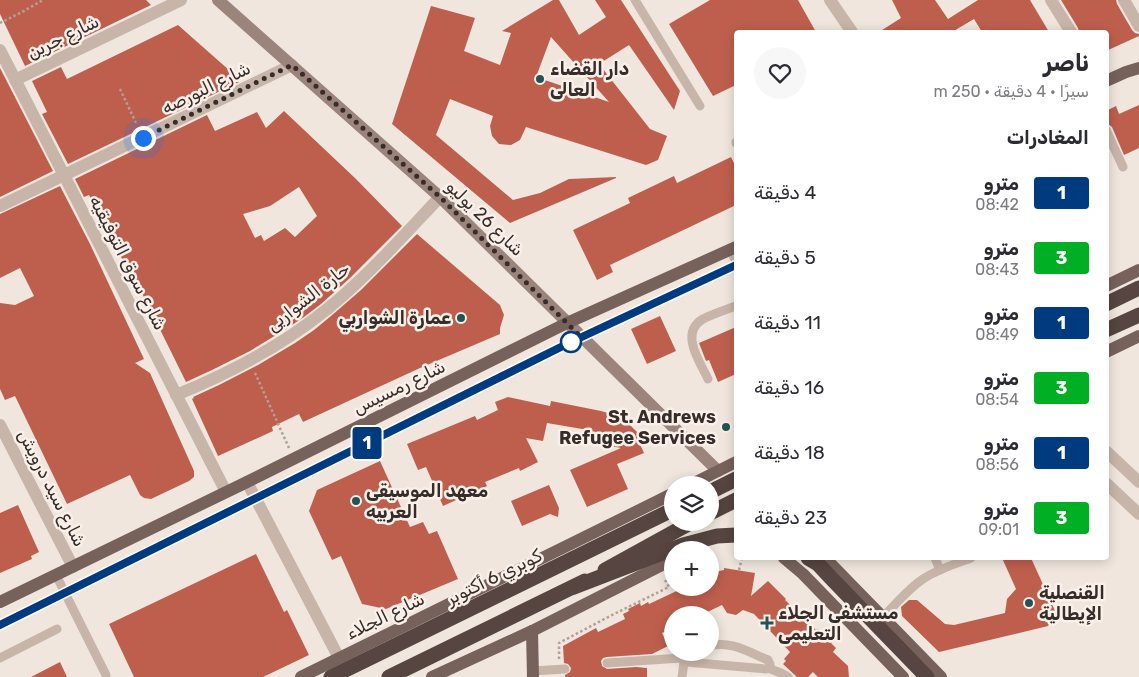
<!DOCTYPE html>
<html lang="ar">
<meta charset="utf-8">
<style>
body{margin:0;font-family:Rubik,Vazirmatn,sans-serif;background:#f7f7f7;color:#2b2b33;direction:rtl;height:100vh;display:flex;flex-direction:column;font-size:19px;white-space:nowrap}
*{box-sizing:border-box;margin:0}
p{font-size:16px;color:#7c7c81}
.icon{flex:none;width:28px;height:28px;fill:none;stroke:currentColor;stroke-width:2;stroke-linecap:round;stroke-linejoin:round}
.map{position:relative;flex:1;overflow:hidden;direction:ltr}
.panel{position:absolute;left:734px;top:30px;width:375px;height:530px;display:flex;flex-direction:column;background:#fff;border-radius:5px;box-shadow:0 2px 12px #0003;direction:rtl}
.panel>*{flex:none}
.badge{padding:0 10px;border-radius:4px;font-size:18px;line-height:32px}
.buttons{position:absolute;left:664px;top:476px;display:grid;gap:10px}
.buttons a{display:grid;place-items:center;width:55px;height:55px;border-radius:50%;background:#fff;box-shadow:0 2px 12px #0003;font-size:25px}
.you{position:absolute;width:25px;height:25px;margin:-12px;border:4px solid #fff;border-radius:50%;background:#1a73e8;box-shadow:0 0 0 8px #1a73e833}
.map>.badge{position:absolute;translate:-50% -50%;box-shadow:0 0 0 2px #fff}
h2{padding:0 20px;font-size:19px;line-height:45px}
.round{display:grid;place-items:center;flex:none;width:52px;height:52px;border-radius:26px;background:#f7f7f7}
.headline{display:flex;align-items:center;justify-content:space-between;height:85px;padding:0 20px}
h1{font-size:24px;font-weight:700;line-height:38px}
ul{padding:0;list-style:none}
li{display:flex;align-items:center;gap:15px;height:65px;padding:0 20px}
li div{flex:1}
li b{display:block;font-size:19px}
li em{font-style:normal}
li .badge{min-width:55px;font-weight:700;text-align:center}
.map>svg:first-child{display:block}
.building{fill:#be5f4e;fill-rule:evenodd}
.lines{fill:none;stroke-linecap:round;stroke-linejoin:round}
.path{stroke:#b39f94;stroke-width:2.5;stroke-dasharray:2.5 2.5;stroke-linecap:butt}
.service{stroke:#c8b5aa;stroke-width:9}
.minor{stroke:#c8b5aa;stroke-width:12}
.tertiary{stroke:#c8b5aa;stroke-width:12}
.secondary{stroke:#9b847b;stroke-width:12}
.primary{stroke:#76625b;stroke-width:12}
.motorway{stroke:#564540;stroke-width:15}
.motorway-bridge{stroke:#564540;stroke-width:15}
.line-casing{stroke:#fff;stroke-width:11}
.line{stroke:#003b80;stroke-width:8}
.walk{stroke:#362c29;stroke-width:5;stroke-dasharray:0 9}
.poi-dot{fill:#215453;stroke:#f8f0e9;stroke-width:2}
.stop-dot{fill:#fff;stroke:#003b80;stroke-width:2.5}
.labels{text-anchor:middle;stroke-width:5;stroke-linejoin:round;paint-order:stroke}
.street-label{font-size:18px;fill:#362c29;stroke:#f8f0e9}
.poi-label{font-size:18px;font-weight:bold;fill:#362c29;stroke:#f8f0e9;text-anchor:start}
</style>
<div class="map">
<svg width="1139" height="677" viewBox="0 0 1139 677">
<rect width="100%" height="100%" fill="#f0e6dd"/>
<g class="building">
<path d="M0,0H146L151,5L25,66L0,14Z"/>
<path d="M553,0H559L579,35L606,17L595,0H621L680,91L674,110L629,45L599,64L650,129L667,136L658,160L646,165L526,127L520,140L511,145L499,144L492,136L490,126L493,116L450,99L436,135L513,200L540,193L569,179L616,177V178L510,223L392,124L431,6L475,18L464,51L500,65L511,33L502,31ZM551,37L609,102L536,77Z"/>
<path d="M710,0H798L816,32H736V85L713,96L669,24Z"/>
<path d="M892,0H935L948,19L978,0H1030L1049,32H982L974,19L952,32H879L901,18Z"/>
<path d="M1061,0H1116L1117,4L1132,30L1135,33L1139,34V36L1106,51V32H1079L1078,28Z"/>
<path d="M178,25L238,78L239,82L68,164L42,114L47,112L32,81L61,67L67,79Z"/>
<path d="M0,68L53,171L0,197Z"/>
<path d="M1139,105V148L1124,155L1112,127L1108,124L1106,119V111L1116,106L1119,114Z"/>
<path d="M284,111L356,179L402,226L350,278L321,304L304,317L286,329L250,351L212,370L186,382L136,281L134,282L89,195L84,197L75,179L207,115L215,131L257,112L266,128ZM299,187L317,216L295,237L285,228L264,241L261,235L255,238L243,214L270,206Z"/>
<path d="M731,157L736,167V205L610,265L613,272L597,280L573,230L630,203L628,198L674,176L677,183Z"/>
<path d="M60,186L90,244L144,359L135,363L150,373L194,471V477L189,481L151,499L144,498L140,495L130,475L67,504L15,396L5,400L0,389V303L15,305L34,296L20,268L0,278V214Z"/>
<path d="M417,234L500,305L504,315L500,328V334L420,368L303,422L299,414L272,427L273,431L218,456L192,399L194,398L193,397L219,385L258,365L295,343L314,330L331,316L361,290Z"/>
<path d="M660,316L676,351L647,364L631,329Z"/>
<path d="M736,327V374L718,382L709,360L706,361L699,343Z"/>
<path d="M508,397L550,406L551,401L601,411L615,415L624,419L642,437L638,440L644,453L617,464L628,489L587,507L570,470L621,448L585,441L588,430L547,423L543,441L526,438L538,462L520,471L519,468L485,482L487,486L443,506L426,467L418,470L407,444L475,416L477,420L498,410L495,402Z"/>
<path d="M380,461L410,527L423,522L429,534L437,531L458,579L386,609L362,604L341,556L332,560L309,511L317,490Z"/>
<path d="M549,485L559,508L558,517L550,514L522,526L511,501Z"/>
<path d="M18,505L39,552L31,556L32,559L0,573V513Z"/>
<path d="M256,554L284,612L287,610L309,655L263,677H134L109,624Z"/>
<path d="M1002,558H1031L1056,613L1048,626L939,652L902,616L901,607L909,600H917L945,624L954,625L1005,613L1007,599L1016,589Z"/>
<path d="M724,568L755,573L751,596L768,581L786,599L785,600L816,630L818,629L821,633L823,631L833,641L831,643L836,648L833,652L848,666L849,677H818L813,672L808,677H797L783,664L786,661L784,659L790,652L754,614L743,610L736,615L727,613L722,605L701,615H672V628L662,633L668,646L652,654L607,657L603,658L601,661L602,666L607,669L636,667L647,668V677H565V675L570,672L571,668L568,664L564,663L563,646L596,628L598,632L625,619L623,614L629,611L628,609L640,603L641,606L648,602L649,604L683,588H710V573L724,570Z"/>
<path d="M60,662L67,677H31Z"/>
</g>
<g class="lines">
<g class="path">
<path d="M0,23L22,12L43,0"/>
<path d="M120,89L137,125"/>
<path d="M255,373L289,448"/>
<path d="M739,570L742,558"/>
<path d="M559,659V643L612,615L669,587L665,580"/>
</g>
<g class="service">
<path d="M635,0L700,106"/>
<path d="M1106,130L1123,167"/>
<path d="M736,142V143"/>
<path d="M730,250L736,261"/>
<path d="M708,379C700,362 679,333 703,319C713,314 725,310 736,306"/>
<path d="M935,558L940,570"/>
<path d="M56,575L106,675"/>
<path d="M883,617C896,604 908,589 923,579C938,569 955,564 971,558"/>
<path d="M683,652L681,658L684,662H686L766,669L770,667V664L768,660C750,653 731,640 710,646"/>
<path d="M0,658L57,629"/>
<path d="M607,663L681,658"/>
<path d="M768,668L781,673L788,677"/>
<path d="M532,671L565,669"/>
<path d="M682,677L684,662"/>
</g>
<g class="minor">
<path d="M1051,0L1071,32"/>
<path d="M1124,0L1139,26"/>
<path d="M0,50L226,492"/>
<path d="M15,80L181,0"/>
<path d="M0,206L292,65"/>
<path d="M176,395C230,373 280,347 326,310C367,277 403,236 440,197"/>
<path d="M0,425L73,567"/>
<path d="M1106,451L1139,482"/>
<path d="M247,482L339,658"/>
<path d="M1106,483L1139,514"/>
</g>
<path class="tertiary" d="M830,0L852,32"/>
<path class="secondary" d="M218,0L440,197L718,471"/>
<g class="primary">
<path d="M1106,81L1126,72L1139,68"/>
<path d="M1106,286L1139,270"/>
<path d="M1106,352L1139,336"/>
<path d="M690,485L736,462"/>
<path d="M784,558L803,574L903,677"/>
<path d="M825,558L941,677"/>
<path d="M0,602L247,482L567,323L736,247"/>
<path d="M532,631L533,677"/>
<path d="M301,677L672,494"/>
<path d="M432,677L532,631L672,560"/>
</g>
<g class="motorway">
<path d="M1106,304L1139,288"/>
<path d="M1106,330L1139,315"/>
<path d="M710,492L736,479"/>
<path d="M710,513L736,500"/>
<path d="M808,558L818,564L833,580L927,677"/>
<path d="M605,570L692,522"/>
<path d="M331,677L672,510"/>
<path d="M389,677L585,581"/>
</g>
<path class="motorway-bridge" d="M574,587L683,545L717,536L736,535"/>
</g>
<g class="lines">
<g class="line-casing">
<path id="line" d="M0,625L571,342L736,265"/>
</g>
<use href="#line" class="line"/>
<path class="walk" d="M143,138L292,65L440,197L581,337L571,342"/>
</g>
<g class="poi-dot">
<circle cx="540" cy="79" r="5"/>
<circle cx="461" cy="318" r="5"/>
<circle cx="726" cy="427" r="5"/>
<circle cx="356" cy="501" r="5"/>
<circle cx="1029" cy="603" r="5"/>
<path d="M764.5 615.5h5v5h5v5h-5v5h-5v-5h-5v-5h5z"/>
</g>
<circle class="stop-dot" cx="571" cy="342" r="10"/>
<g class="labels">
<g class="street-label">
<text transform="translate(63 37) rotate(-26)" y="6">شارع جرين</text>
<text transform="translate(206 88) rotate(-26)" y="6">شارع البورصه</text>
<text transform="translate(485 218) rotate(44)" y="6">شارع 26 يوليو</text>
<text transform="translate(128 263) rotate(63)" y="6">شارع سوق التوفيقيه</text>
<text transform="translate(308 297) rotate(-38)" y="6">حارة الشواربى</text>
<text transform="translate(399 387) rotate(-26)" y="6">شارع رمسيس</text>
<text transform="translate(52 488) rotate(63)" y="6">شارع سيد درويش</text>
<text transform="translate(494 577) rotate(-26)" y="6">كوبري 6 أكتوبر</text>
<text transform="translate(385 616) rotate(-26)" y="6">شارع الجلاء</text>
</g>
<g class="poi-label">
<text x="550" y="75">دار القضاء<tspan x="550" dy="21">العالى</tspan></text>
<text x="451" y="324" text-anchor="end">عمارة الشواربي</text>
<text x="716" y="423" text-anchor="end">St. Andrews<tspan x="716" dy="21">Refugee Services</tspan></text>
<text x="366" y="497">معهد الموسيقى<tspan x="366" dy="21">العربيه</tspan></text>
<text x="1039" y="599">القنصلية<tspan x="1039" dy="21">الإيطالية</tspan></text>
<text x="778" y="619">مستشفى الجلاء<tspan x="778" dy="21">التعليمى</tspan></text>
</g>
</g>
</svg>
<div class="buttons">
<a><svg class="icon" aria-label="layers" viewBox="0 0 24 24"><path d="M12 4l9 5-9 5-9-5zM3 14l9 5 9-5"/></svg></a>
<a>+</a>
<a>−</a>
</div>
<div class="you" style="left:143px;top:138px"></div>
<b class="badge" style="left:367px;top:443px;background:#003b80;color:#fff">1</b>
<section class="panel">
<div class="headline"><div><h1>ناصر</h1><p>سيرًا · 4 دقيقة · 250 m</p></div><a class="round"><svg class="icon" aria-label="heart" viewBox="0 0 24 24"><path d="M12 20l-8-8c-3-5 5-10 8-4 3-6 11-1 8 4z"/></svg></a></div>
<h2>المغادرات</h2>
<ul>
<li><span class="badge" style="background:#003b80;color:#fff">1</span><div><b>مترو</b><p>08:42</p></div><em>4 دقيقة</em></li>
<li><span class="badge" style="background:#00af23;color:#fff">3</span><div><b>مترو</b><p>08:43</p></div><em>5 دقيقة</em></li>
<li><span class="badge" style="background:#003b80;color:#fff">1</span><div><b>مترو</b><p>08:49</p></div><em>11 دقيقة</em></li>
<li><span class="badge" style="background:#00af23;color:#fff">3</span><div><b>مترو</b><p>08:54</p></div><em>16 دقيقة</em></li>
<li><span class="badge" style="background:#003b80;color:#fff">1</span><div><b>مترو</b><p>08:56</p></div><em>18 دقيقة</em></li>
<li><span class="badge" style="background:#00af23;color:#fff">3</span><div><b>مترو</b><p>09:01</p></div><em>23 دقيقة</em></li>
</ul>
</section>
</div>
